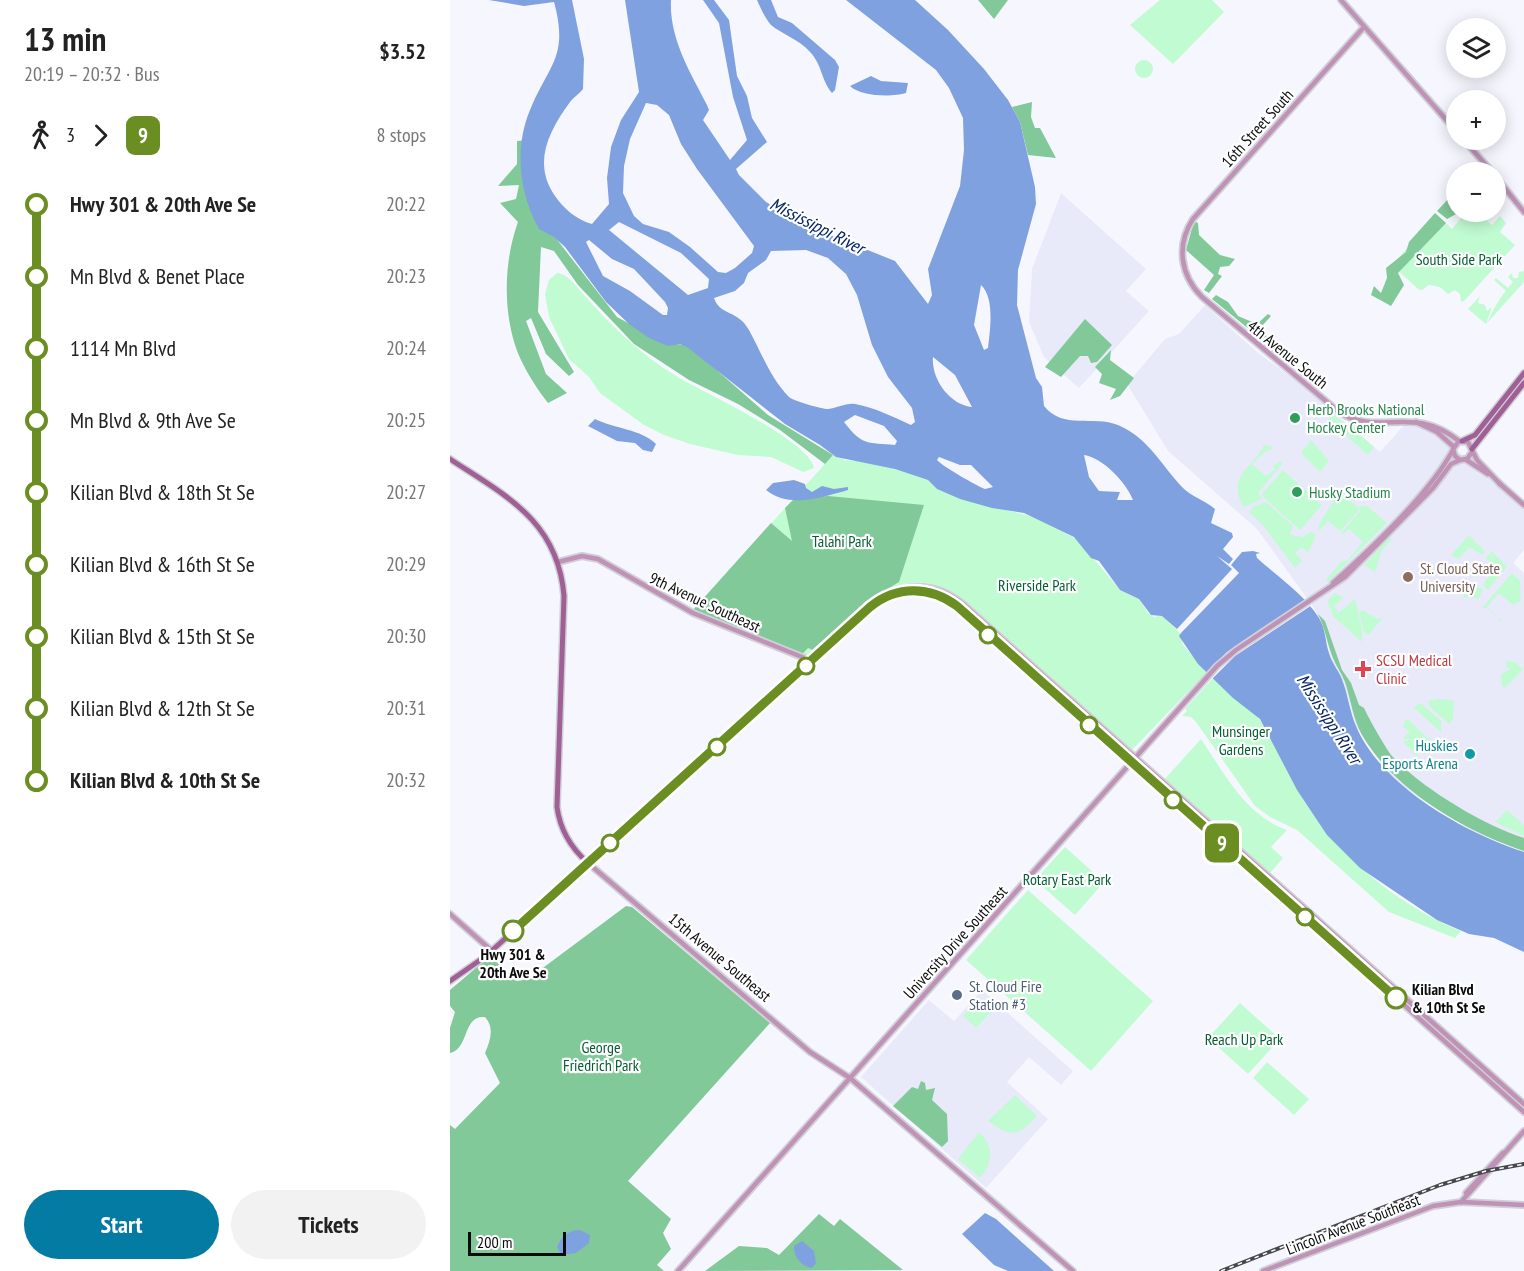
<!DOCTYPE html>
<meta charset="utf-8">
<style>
body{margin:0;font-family:"PT Sans Narrow",sans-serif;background:#f2f2f2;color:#222;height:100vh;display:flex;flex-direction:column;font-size:22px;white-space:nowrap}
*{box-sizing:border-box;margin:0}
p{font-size:20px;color:#767676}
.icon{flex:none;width:33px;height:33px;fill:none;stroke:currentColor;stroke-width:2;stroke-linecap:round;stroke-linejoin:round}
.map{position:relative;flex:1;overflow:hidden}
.details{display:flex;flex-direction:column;background:#fff;width:450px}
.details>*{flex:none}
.badge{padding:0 12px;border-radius:9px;font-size:21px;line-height:39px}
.fabs{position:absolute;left:996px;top:18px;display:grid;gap:12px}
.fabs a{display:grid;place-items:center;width:60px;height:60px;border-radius:50%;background:#fff;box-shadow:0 3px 15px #0003;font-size:30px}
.scale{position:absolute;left:18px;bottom:15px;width:98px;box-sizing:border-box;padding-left:6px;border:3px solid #0b0b0e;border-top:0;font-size:16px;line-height:21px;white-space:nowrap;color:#0b0b0e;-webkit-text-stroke:4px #fff;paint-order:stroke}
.map>.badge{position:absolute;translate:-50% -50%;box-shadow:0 0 0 3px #fff}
.legs{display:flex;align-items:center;gap:9px;height:66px;padding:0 24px;font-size:20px}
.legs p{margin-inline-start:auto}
.summary{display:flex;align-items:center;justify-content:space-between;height:102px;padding:0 24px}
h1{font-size:33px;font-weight:700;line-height:45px}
.cta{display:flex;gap:12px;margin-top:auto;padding:12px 24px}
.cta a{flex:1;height:69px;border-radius:36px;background:#047ba3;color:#fff;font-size:24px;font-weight:700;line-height:69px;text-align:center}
.cta a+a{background:#f2f2f2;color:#222}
ul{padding:0 24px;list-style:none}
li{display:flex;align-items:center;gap:21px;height:72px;font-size:22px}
li i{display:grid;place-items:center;width:9px;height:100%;margin:0 8px;background:currentColor}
li i::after{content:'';width:15px;height:15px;margin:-8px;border:4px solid;border-radius:50%;background:#fff}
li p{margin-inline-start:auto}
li:first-child i{background:linear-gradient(#0000 50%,currentColor 0)}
li:last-child i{background:linear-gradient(currentColor 50%,#0000 0)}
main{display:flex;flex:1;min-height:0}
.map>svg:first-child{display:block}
.built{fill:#e8eafa}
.green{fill:#c1fbd2}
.forest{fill:#81c998}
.water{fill:#7fa1e0;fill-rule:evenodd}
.pier{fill:#f6f7fe}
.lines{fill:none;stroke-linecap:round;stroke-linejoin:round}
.tertiary-casing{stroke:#d0d1d8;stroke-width:8}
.secondary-casing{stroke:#d0d1d8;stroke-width:8}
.tertiary{stroke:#bf92b6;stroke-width:4.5}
.secondary{stroke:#a16095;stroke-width:5}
.rail-casing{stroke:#47484c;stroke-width:4}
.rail{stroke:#fff;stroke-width:1.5;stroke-dasharray:4.5;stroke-linecap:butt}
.line-1-casing{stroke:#fff;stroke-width:14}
.line-1{stroke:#6b8e23;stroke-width:9}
.leisure-dot{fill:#2e9e5b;stroke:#fff;stroke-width:2}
.education-dot{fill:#8d6e63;stroke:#fff;stroke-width:2}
.stop-1-dot{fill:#fff;stroke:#6b8e23;stroke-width:3}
.health-dot{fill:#e0444e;stroke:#fff;stroke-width:2}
.culture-dot{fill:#0f9aa8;stroke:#fff;stroke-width:2}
.service-dot{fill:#5c6f8a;stroke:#fff;stroke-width:2}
.labels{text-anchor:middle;stroke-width:4.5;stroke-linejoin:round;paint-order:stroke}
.street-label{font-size:16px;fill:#0b0b0e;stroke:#fff}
.park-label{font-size:16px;fill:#055d32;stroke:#fff}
.leisure-label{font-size:16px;fill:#27864d;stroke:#fff;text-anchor:start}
.education-label{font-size:16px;fill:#785e54;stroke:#fff;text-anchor:start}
.health-label{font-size:16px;fill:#be3a42;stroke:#fff;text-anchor:start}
.culture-label{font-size:16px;fill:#0d838f;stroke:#fff;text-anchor:end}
.stop-label{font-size:16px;font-weight:bold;fill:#0b0b0e;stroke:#fff}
.service-label{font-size:16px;fill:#4e5e75;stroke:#fff;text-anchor:start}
.water-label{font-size:18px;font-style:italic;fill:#04246c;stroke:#fff}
</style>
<main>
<section class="details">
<div class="summary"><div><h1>13 min</h1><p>20:19 – 20:32 · Bus</p></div><b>$3.52</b></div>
<div class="legs"><svg class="icon" aria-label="walk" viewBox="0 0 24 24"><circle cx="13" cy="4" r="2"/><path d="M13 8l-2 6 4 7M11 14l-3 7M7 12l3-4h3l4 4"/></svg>3<svg class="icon" aria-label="forward" viewBox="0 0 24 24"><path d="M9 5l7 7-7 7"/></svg><b class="badge" style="background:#6b8e23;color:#fff">9</b><p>8 stops</p></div>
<ul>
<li><i style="color:#6b8e23"></i><b>Hwy 301 &amp; 20th Ave Se</b><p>20:22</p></li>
<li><i style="color:#6b8e23"></i><span>Mn Blvd &amp; Benet Place</span><p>20:23</p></li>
<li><i style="color:#6b8e23"></i><span>1114 Mn Blvd</span><p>20:24</p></li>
<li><i style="color:#6b8e23"></i><span>Mn Blvd &amp; 9th Ave Se</span><p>20:25</p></li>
<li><i style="color:#6b8e23"></i><span>Kilian Blvd &amp; 18th St Se</span><p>20:27</p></li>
<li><i style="color:#6b8e23"></i><span>Kilian Blvd &amp; 16th St Se</span><p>20:29</p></li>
<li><i style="color:#6b8e23"></i><span>Kilian Blvd &amp; 15th St Se</span><p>20:30</p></li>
<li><i style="color:#6b8e23"></i><span>Kilian Blvd &amp; 12th St Se</span><p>20:31</p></li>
<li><i style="color:#6b8e23"></i><b>Kilian Blvd &amp; 10th St Se</b><p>20:32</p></li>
</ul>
<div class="cta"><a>Start</a><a>Tickets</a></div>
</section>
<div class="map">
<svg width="1074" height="1271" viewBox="0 0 1074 1271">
<rect width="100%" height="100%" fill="#f6f7fe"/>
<g class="built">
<path d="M611,193L696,269L676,291L699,311L629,388L594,357L579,322L582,269Z"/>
<path d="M755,305L807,352L848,382L930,452L955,424L971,426L991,436L1074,510V550L1063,563L1074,573V852L1021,830L956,789L934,768L906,726L893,681L881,659L875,631L864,608L807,529L718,451L677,384L715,339L729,334Z"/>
<path d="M532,990L623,1071L611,1085L579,1057L557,1082L598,1119L536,1188L411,1077L479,1000L504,1021Z"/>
</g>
<g class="green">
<path d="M710,0H762L774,12L723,64L680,25Z"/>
<circle cx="694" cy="69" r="9"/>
<path d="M1016,212H1027L1042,225L1050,216L1056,223L1050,232L1065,245L1014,301L1011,302L1010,294L1005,290L998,294L990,287L979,285L972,290L968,289L942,265L987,215L1002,229Z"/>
<path d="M1074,271V282L1037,323C1042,312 1048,300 1056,291L1044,280L1046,278L1058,288L1063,282L1058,277L1062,273L1063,278H1068L1069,272Z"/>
<path d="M107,273C119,274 126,287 134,295C161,326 191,355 226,376C254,393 359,440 364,468L353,472L321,457L288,455L240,444L214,435L194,425L150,393L139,377L119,359L99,317L95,294L99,280Z"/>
<path d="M1030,296L1028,303L1035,305L1037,311L1042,307L1036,324L1018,309Z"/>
<path d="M883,414L891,421L909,427L910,435L924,447L918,455L878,419Z"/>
<path d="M861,440L879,461L870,472L851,453Z"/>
<path d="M814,445L821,446L823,449L816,451L802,464L816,476L825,469L823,466L831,461L832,464L808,493L812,499L794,507C775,476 803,469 814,445Z"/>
<path d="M383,455L395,460L427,463L478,480L487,489L510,499L585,517L628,540L670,590L689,599L698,613L704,617L712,615L731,634L733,645L757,672L682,750L516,602C450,550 405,614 359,657L243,610Z"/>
<path d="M833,470L872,505L850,530L811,495Z"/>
<path d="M893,495L910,509L890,531L878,521L869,531L868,527L885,498Z"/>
<path d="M816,502L843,526L840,535L853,537L861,532L866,535L858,553L851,547L845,553L852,560L845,568L812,524L799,512L803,507Z"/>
<path d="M909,506H917L937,523L878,582L876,580L892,561H897L913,542L899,529L893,534L891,533L911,510Z"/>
<path d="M1019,535L1035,552L1032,555L1020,547L1008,559L1001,555Z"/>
<path d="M940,537L942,539L931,552L925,572L914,565Z"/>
<path d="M1041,551L1057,566L1038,590L1032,584L1037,585L1034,582L1045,569L1036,558L1038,554L1046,561L1039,554Z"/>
<path d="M1062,573L1070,581L1071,601L1063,605L1049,593L1037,607L1049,619L1053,618L1048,622L1049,619L1037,608H1032Z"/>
<path d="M1016,580L1026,588H1033L1029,598L1014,597L1010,591Z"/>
<path d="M885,593L893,598L884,606L888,611L886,615L905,599L912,629V642L884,617L877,601Z"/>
<path d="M912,610L928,619L933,618L918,635L914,632L909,613Z"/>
<path d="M1056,661L1065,662L1073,669L1056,687H1052L1051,674L1062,668H1057Z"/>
<path d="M763,678C777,694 800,706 810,720C826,741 833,767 847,789C884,852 943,903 1011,931L1005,938L939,912L847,830L820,817L805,806L746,722L741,717L732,716L737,711L735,709Z"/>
<path d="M988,699L1004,700L1003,719L999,724L980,707L978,701Z"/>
<path d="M968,704H972L991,721V732L965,709L961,711Z"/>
<path d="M955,720H959L977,738L983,739L977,741L979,743L967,756L953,742L962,739H953L960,731L953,727Z"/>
<path d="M751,739C775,774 795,815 837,830L821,847L833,858L820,873L721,785L776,836L713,781Z"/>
<path d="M1057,810L1074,825V836L1045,822Z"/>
<path d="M615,847L654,882L625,915L585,880Z"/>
<path d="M578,890L703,1001L641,1071L516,960Z"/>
<path d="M529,999L542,1011L526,1028L513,1016Z"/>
<path d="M790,1003L830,1039L798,1074L758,1038Z"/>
<path d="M817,1062L859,1099L844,1115L803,1078Z"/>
<path d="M565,1095L587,1116C570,1136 560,1138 538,1121Z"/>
<path d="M529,1132C545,1146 542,1164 530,1178L508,1159Z"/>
</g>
<g class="forest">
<path d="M528,0H558L544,19Z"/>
<path d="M582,102L581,117L585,128H590L606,158L578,155L570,122L562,107Z"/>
<path d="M78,140L88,227L105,237L167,317L215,343L238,345L318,415L383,455L375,464L330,430L288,404L239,380L184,344L128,285L104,251L91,247L88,312L124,372L119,376L96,354L81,318L76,321L96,374L117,393L98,403C88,390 78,375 71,360C52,319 53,263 68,222L50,203L66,199L69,185L48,186L67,164V141Z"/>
<path d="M1000,197L1006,199V212H1010L997,219L987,211Z"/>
<path d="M985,213L996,223L948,273L954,285L941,306L921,295L924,286L931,293L937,278L936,268L956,252L959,242Z"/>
<path d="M744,221L748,223L749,235L770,255L785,259L779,266L770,267L768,274L772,276L759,293L754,290L764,275L736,250Z"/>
<path d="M766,295L778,302L788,316L807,324L818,314L821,316L812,326V332L829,347L828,353L762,299Z"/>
<path d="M635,319L662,345L647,362L641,363L638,356H630L611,377L595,367Z"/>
<path d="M661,350L660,360L684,378L670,396L660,400L666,389L649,383L652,374L645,367Z"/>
<path d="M378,496L474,505L449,582L423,598L365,651L358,648L351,655L243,610L321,523L342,541L335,508L344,499Z"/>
<path d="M868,614L875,621L892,670L901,683L909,705L914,708C918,717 936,749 942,756C970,787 1033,825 1074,838V851C1014,831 944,790 912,735C903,719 901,700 895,682C892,674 886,666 883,658C877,643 875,628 868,614Z"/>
<path d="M176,906L182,907L320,1023L178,1181L221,1219L213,1233L221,1249L207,1265L214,1271H0V1125L5,1129L50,1083L35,1053C40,1041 45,1028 35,1017C12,1015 20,1048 0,1053V1028L5,1012L0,1006V990L40,956L67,981L78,979Z"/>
<path d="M471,1081L475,1083L476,1090L485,1088L482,1100L497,1114L498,1141L492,1147L443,1106L462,1087L468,1089Z"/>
<path d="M369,1214L384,1226L390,1219L453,1270L255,1271L289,1246L317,1248L329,1255Z"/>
</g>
<g class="water">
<path d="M39,0H122L134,59L133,89C129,94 124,97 120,102C99,131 82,163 105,196C114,209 127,220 142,224L159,204L157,178L161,147L171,120L189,92L175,0H221C219,38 240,72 257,105L259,110L253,120L280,160L297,140L283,97L269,23L253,0H264L279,20L287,76L297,96L302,118L317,142L286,169L289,175L316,202L353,224L445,261L478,304L482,295L478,269L510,186L514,150L513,118L499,88L486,70L396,0H465L498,30L534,69L558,100L570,122L585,187L586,204L568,270L567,305L586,378L592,387L594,406C613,430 643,415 668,425C697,437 711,464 731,486C741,497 755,500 765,509L761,523L782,533L783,537L773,549L783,559L779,564L767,556L782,569L727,629L712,616L701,615L689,599L670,590L649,561L641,558L624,537L574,513L542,508L510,499L487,489L478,480L445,469L386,457L370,445L335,424L237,347L230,344L218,346L199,338L179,324L156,302L115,247L104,237L89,229C69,193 64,148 80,110C99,64 119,57 104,2L74,6ZM196,103L207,105L219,115L231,144L247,169L304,246L302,253L285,268L276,273L268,272L240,247L219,232L193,224L184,216L173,193L174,166L180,139ZM169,222L231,253L259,279L258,288L238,295L159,230ZM139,240L162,259L184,269L215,302L218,308L217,315H213L180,291L153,276L136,242ZM356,250L378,258L396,274L407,295L422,345L438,377L462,408L465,422L461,425C444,417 423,407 405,404C395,403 388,408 378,409C372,409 343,401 339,397C321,379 311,352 299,330C287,309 270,316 264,298L285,291L294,283L298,273L316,260L321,251ZM531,285C545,298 540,331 538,348L534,350L524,325ZM483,357L505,375L522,407C500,405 481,379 483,357ZM405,415L434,426L447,441L445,445C418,442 413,447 394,422ZM634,455C653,458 676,482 683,500H667L670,492L649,491L639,477ZM489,457L510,465H521L543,487L535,489C527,486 492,466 487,460Z"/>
<path d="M307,0H321L328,17L342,23L385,60L389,67L385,90L382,93C371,80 372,64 360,52C349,39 333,35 321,25C316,20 310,7 307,0Z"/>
<path d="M421,76L431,81L458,83L456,93C443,97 411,97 400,86Z"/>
<path d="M145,419C165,429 191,429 206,444L202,452L193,450L185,443L167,441L138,426Z"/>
<path d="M344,480L355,484L356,488L362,492L372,486L384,489L398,487V490C373,497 339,509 316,490L323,483Z"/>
<path d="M803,551L810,553L806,554L807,558C828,577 854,594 869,618C876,630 875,641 879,653C882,664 890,672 893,682C898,696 900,712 906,726C931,786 1015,833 1074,852V952L1044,938L1019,934L987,920L910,868L877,835L847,790L810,719L783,698L748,664L729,636L731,633L789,573L781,565L792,552Z"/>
<path d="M535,1213L546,1219L604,1271H558L544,1265L512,1234Z"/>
<path d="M130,1230L140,1235L139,1243L126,1253L111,1255L107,1247C111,1237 118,1230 130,1230Z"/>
<path d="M352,1241L364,1251L366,1263L362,1268C351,1266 344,1258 344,1246Z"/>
</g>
<path class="pier" d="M857,599L862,605L785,656L761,680L755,674L777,652Z"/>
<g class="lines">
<g class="tertiary-casing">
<g id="tertiary">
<path d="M891,0L1006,131"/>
<path d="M914,27L743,219C726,245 730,275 752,297L889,412C930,438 961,403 1009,441"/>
<path d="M1014,140L1042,172"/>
<path d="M1046,177L1074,212"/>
<path d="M966,422L987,432L1004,447"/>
<path d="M1022,452L1017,459L1010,460L1005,456L1003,449L1009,441L1018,442L1027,460L1051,485"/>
<path d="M1015,459L1038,474"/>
<path d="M1049,483L1074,505"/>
<path d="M108,562L132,556L148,559L243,613L362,661"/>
<path d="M883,583C921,549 979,494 1003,450"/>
<path d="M447,591L482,593L507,606L1074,1112"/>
<path d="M0,914L42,951"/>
<path d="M1016,1193L1053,1153"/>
<path d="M1011,1202L1074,1131"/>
<path d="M228,1271L767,666L786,650L895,577L983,488L1001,464L1010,460"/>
<path d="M623,1271L400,1078L360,1052L138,863L420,607C450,582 482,579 513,604L1074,1104"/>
<path d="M813,1271L983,1206L1011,1202L1074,1205"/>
</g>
</g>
<g class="secondary-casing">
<g id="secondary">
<path d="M1012,441L1025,435L1074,373"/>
<path d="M1022,449L1074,383"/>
<path d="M0,459C56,496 108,521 114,596L107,807C110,830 121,848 138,863L36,956L0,981"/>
</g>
</g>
<use href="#tertiary" class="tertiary"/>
<use href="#secondary" class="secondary"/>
<g class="rail-casing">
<path id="rail" d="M771,1271L990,1185L1036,1171L1074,1164"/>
</g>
<use href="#rail" class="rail"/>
</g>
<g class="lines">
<g class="line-1-casing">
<path id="line-1" d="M63,931L420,607C447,585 480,586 507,606L946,998"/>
</g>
<use href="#line-1" class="line-1"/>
</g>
<g class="leisure-dot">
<circle cx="845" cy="418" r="6"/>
<circle cx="847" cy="492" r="6"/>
</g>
<circle class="education-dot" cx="958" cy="577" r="6"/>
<g class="stop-1-dot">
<circle cx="538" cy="635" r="8"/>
<circle cx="356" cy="666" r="8"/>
<circle cx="639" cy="725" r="8"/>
<circle cx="267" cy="747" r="8"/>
<circle cx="723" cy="800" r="8"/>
<circle cx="160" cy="843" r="8"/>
<circle cx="855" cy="917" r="8"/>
<circle cx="63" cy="931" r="10"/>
<circle cx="946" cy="998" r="10"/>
</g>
<path class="health-dot" d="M910 660h6v6h6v6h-6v6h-6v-6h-6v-6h6z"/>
<circle class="culture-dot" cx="1020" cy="754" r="6"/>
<circle class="service-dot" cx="507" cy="995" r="6"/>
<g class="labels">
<g class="street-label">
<text transform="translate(807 128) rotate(-48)" y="6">16th Street South</text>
<text transform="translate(838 354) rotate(39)" y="6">4th Avenue South</text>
<text transform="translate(255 602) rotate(25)" y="6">9th Avenue Southeast</text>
<text transform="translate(505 942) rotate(-48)" y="6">University Drive Southeast</text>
<text transform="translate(270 957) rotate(40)" y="6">15th Avenue Southeast</text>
<text transform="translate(903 1224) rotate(-21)" y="6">Lincoln Avenue Southeast</text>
</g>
<g class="park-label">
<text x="1009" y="265">South Side Park</text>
<text x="392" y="547">Talahi Park</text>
<text x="587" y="591">Riverside Park</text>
<text x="791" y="737">Munsinger<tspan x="791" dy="18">Gardens</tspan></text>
<text x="617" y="885">Rotary East Park</text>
<text x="794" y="1045">Reach Up Park</text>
<text x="151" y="1053">George<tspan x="151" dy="18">Friedrich Park</tspan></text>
</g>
<g class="leisure-label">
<text x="857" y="415">Herb Brooks National<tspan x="857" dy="18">Hockey Center</tspan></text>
<text x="859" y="498">Husky Stadium</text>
</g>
<g class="education-label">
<text x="970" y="574">St. Cloud State<tspan x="970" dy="18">University</tspan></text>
</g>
<g class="health-label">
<text x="926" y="666">SCSU Medical<tspan x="926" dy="18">Clinic</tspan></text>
</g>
<g class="culture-label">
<text x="1008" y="751">Huskies<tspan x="1008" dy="18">Esports Arena</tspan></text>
</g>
<g class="stop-label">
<text x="63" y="960">Hwy 301 &amp;<tspan x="63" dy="18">20th Ave Se</tspan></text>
<text x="962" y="995" text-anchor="start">Kilian Blvd<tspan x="962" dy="18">&amp; 10th St Se</tspan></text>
</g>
<g class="service-label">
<text x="519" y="992">St. Cloud Fire<tspan x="519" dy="18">Station #3</tspan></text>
</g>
<g class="water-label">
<text transform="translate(367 226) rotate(27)" y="6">Mississippi River</text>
<text transform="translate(879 719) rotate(57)" y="6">Mississippi River</text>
</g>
</g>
</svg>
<div class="fabs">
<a><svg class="icon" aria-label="layers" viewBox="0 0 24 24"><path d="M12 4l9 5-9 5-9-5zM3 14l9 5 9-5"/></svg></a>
<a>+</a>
<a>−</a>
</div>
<div class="scale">200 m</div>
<b class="badge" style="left:772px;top:843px;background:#6b8e23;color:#fff">9</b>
</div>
</main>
